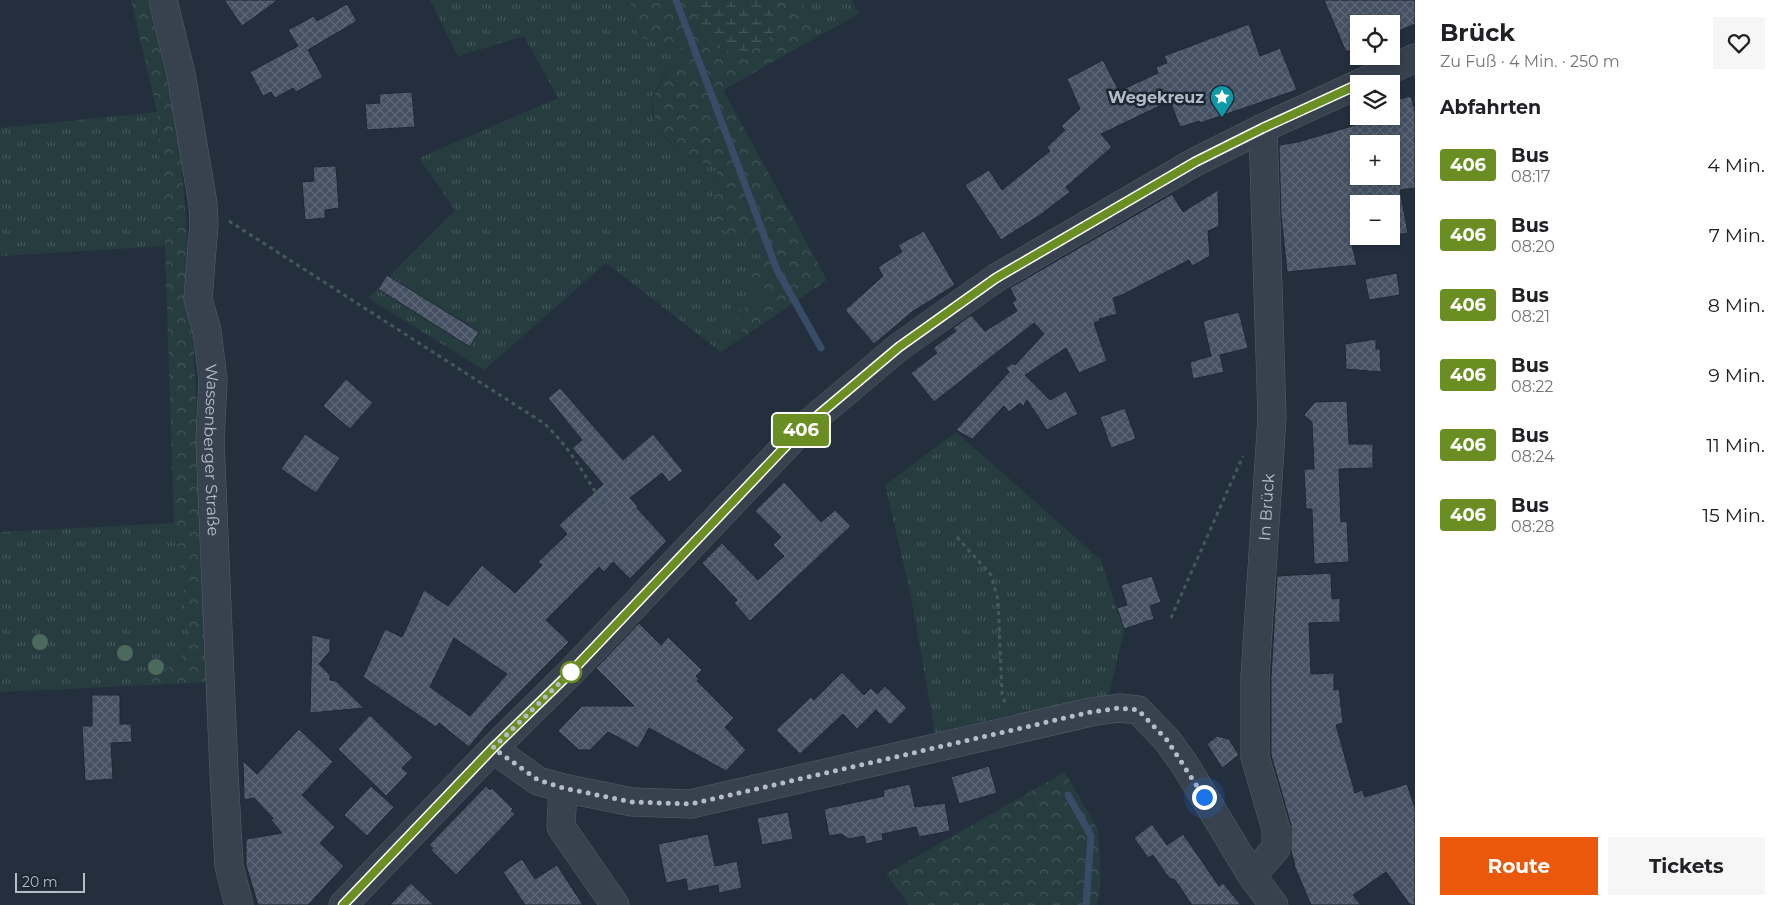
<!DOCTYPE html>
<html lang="de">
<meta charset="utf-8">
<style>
body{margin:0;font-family:Montserrat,sans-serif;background:#f6f6f6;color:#202124;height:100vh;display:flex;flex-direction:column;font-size:19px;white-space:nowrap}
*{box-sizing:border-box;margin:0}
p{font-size:16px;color:#757577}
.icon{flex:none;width:28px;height:28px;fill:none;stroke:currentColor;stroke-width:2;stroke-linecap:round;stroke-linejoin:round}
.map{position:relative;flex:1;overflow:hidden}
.details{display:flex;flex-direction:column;background:#fff;width:375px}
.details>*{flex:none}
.badge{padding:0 10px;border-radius:4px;font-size:18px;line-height:32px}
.tools{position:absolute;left:1350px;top:15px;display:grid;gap:10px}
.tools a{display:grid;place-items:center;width:50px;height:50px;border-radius:0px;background:#fff;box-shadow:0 2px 8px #0003;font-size:25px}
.scale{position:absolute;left:15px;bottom:12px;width:70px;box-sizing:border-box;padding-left:5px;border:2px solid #b4bcc9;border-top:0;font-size:14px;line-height:18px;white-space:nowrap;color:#b4bcc9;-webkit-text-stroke:4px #1d2633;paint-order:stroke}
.you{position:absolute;width:25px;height:25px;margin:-12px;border:4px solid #fff;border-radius:50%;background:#1a73e8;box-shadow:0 0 0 8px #1a73e833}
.map>.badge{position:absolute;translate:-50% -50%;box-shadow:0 0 0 2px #fff}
h2{padding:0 25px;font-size:19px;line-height:45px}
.round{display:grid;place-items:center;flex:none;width:52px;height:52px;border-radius:0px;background:#f6f6f6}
.summary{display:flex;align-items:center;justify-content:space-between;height:85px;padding:0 25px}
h1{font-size:24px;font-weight:700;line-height:38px}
.button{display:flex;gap:10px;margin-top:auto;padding:10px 25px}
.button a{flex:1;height:58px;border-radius:0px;background:#ea580c;color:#fff;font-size:20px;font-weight:700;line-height:58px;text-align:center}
.button a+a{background:#f6f6f6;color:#202124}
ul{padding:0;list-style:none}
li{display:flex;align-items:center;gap:15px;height:70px;padding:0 25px}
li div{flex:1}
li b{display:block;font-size:19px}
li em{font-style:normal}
li .badge{min-width:55px;font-weight:700;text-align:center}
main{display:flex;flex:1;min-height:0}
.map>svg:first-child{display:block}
.grass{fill:url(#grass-tufts)}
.forest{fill:url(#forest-crowns)}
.wetland{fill:url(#wetland-marsh)}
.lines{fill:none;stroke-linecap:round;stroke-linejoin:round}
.stream{stroke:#394c67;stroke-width:7}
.building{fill:url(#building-cross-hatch);stroke:#1f2835;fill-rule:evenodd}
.minor-casing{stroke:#565f6c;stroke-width:29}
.path{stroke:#44595c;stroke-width:3;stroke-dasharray:4 4;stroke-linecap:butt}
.minor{stroke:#38414e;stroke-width:28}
.tree{fill:#4b6a5d}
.line-casing{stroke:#fff;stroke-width:11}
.line{stroke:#6b8e23;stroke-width:8}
.walk{stroke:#b4bcc9;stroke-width:5;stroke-dasharray:0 9}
.stop-dot{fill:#fff;stroke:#6b8e23;stroke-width:2.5}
.labels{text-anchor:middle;stroke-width:5;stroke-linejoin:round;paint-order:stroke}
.poi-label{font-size:16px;font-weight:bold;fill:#b4bcc9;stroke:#1d2633;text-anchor:end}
.street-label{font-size:16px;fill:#b4bcc9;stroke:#1d2633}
</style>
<main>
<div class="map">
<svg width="1415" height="905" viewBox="0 0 1415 905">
<defs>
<pattern id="grass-tufts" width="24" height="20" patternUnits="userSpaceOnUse" patternTransform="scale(1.25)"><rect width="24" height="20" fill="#263c3f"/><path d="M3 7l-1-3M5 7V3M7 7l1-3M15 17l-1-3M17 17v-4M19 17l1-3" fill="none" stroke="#435659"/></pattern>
<pattern id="forest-crowns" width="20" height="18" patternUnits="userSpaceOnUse" patternTransform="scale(1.25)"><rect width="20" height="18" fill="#263c3f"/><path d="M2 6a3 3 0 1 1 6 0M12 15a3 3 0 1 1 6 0" fill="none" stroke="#435659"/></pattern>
<pattern id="wetland-marsh" width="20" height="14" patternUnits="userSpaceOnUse" patternTransform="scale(1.25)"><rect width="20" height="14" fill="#263c3f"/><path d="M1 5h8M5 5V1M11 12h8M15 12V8" fill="none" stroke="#435659"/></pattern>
<pattern id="building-cross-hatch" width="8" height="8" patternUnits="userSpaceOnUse" patternTransform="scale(1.25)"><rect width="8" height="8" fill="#455162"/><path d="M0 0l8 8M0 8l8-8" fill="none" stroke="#5d6877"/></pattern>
</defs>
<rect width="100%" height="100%" fill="#242f3e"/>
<g class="grass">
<path d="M430,0H631V19L685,49L705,53L673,63C667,73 653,90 652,101C649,126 671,149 692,160C699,164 710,165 718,167L715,186L744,240L769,248L773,300L757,303L738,321L745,336L721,352L606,263L484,370L368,298L455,210L419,158L558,98L524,36L458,56Z"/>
<path d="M801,0H852L859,14L817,37Z"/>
<path d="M157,112L165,246L0,256V128Z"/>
<path d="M956,432L1101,560L1124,631L1109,695L1011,715L935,733L910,591L885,485Z"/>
<path d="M174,523L190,639C182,664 177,663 154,675L151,685L0,692V532Z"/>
</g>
<g class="forest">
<path d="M131,0H148L170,93L180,144L191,286L209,682L151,685L154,675C177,663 182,664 190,639L174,523L165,246L157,112Z"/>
<path d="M631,0H801L817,37L723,90L827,280L745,336L738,321L739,310L757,303L772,300L758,292L751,284L754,263L769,248L744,240L720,229L712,208L718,167L693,161L679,152L656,127L652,101L656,91L673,63L704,53L658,44L639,36L631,19Z"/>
<path d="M1065,772L1098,830L1101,882L1097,905H909L886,874Z"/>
</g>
<path class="wetland" d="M683,0H769L775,12L773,34L760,46L742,55L715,47L703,32L696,12Z"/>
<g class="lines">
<g class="stream">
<path d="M676,0L777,270L821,348"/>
<path d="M1068,795L1091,836L1086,905"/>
</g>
</g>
<g class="building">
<path d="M224,0H278L242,26Z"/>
<path d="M1324,0H1415V24L1391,34V24H1359V47L1346,52Z"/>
<path d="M347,4L357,21L308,50L323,77L296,92L293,88L275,98L271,92L263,96L250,72L298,46L288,30L314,16L317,21Z"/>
<path d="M1249,24L1260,56L1280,48L1297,90L1200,123V121L1180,127L1170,101L1101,134L1112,147L1066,187L1070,192L1040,215L1001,240L965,185L989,170L1002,190L1050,151L1047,147L1065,130L1061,126L1080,109L1067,79L1103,60L1119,91L1158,73L1156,67L1167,63L1164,56Z"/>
<path d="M412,92L415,127L367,130L365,104L380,103L379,94Z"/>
<path d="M1411,96L1415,111V188L1400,190L1408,233L1391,236V204H1359V236H1388L1351,242L1357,265L1287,272L1281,215L1279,145L1298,142L1362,123L1360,116H1391V101ZM1359,144H1391V176H1359Z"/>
<path d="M336,166L339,208L325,210V218L305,220L302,182L314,181L313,167Z"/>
<path d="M1218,190L1219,226L1208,231L1210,256L1192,266L1189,260L1122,295L1113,298L1117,314L1099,319L1100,321L1094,323L1107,361L1079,373L1066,348L1025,375L1050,400L1066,391L1078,414L1047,430L1027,400L1023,407L1020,403L1009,412L1004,406L972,439L956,430L1009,372L1006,368L1012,363L1015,365L1044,334L1034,323L934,402L911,373L937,353L933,348L956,331L953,328L971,315L985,331L1017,311L1012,302L1016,300L1010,288L1015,285L1172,194L1183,212Z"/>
<path d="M924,231L955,285L912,312L874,344L845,310L883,276L878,267L902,252L898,245Z"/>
<path d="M1397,273L1400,295L1369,300L1365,279Z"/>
<path d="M387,275L479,332L470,347L378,289Z"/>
<path d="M1239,312L1248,348L1220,355L1224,372L1193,379L1190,362L1211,356L1203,321Z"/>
<path d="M1376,339V349H1380L1381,372L1346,369L1345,344Z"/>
<path d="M346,379L373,403L350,429L323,406Z"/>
<path d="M560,388L623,460L653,434L683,471L669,482L662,473L630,498L638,507L637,508L667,541L630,579L613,562L604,572L599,567L546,620L569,642L486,726L469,747L439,723L436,727L363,677L385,629L402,637L424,590L448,606L482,565L515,593L542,565L538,562L567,534L559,525L603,484L572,448L582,440L548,398ZM454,638L507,674L470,716L430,687Z"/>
<path d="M1347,401L1349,444H1373V468L1339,469L1341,522L1347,521L1349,562L1314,564L1312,509H1306L1304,469H1314L1312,422L1304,415L1315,402Z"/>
<path d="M1125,408L1136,439L1111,448L1100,417Z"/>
<path d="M305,434L340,458L316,493L281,469Z"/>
<path d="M784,482L821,522L835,510L851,526L750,621L734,603L737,600L702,563L722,543L758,580L784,556L773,545L781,537L755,511Z"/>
<path d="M1331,573L1332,599L1340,598V622L1309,623L1311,674L1334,673V690L1339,689L1343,723L1336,725L1355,793L1362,790L1365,797L1407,784L1415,808V905H1410L1386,872L1353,895L1361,905H1311L1294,865H1295L1291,851V825L1271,755V677L1277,576Z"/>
<path d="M1152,576L1161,602L1150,606L1154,619L1124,629L1117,608L1127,605L1121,585Z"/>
<path d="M639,623L661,645L668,637L702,670L696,676L699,679L697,681L734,718L725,727L746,750L726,771L649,728L638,748L608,732L590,750H579L558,731L582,706H634L596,668Z"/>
<path d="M312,635L330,639V651L319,664L330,675V680L336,681L364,708L310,713Z"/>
<path d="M842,672L864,695L871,688L877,694L885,686L907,708L890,725L876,710L857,729L843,714L800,754L776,730L811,697L814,700Z"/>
<path d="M92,695H120V724H131L132,742L111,743L113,779L85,781L82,726H92Z"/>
<path d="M370,715L413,757L402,768L408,773L386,796L338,749Z"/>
<path d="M299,729L333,762L302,795L335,827L320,843L344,866L308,905H258L246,865V839L282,833L271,820L273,818L254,798L244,800L243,761L257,774Z"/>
<path d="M1217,736L1229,739L1239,755L1222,768L1207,744Z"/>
<path d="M989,766L997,793L959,804L951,777Z"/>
<path d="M910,784L915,807L945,803L950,831L919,837L916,827L882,834L883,840L866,844L864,836L849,839L841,834L829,836L824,809L884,796L883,790Z"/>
<path d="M371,786L394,807L367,836L344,815Z"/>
<path d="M486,786L490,790L492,788L513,809L511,811L515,814L456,875L431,850L433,848L429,845Z"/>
<path d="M788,812L793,839L762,845L757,818Z"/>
<path d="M1152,824L1167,845L1183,834L1219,886L1223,883L1241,905H1192L1175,880L1169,878L1153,855L1148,858L1134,838Z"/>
<path d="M708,834L715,866L737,861L742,888L719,893L718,885L688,891L686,879L666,883L658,844Z"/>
<path d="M522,859L535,879L557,865L583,905H525L503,872Z"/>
<path d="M411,883L434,905H390Z"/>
</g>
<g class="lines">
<g class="minor-casing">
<g id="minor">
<path id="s1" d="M163,0L181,74L203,204L204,224L198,299L207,331L213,380L210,441L224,773L229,866L239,905"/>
<path d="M1359,84L1415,58"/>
<path d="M493,749L538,781L563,788L632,802L691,804L1091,712L1119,708L1138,710L1167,740L1185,765L1252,876L1274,905"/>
<path d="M563,788L561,827L615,905"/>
<path id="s2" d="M1252,876L1276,848V829L1255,757V676L1272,417L1263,128"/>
<path d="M343,905L493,749L571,672L803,428L899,347L996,278L1195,162L1263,128L1359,84"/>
</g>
</g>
<g class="path">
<path d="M229,221L545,424C571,449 587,479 606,509"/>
<path d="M957,537L991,575L998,600L1002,694L1006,705"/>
<path d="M1171,618L1243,456"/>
</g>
<use href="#minor" class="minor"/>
</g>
<g class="tree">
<circle cx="40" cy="642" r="8"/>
<circle cx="125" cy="653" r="8"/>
<circle cx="156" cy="667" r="8"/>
</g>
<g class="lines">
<g class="line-casing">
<path id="line" d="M343,905L493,748L571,672L803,428L899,347L996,278L1195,162L1263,128L1359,84"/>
</g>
<use href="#line" class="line"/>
<path class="walk" d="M571,672L493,748L538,780L563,788L632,802L691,804L1091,712L1119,708L1138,710L1167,740L1204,797"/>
</g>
<defs>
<g id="sight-pin" transform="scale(1.25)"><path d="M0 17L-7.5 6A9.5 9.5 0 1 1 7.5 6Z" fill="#0f9aa8" stroke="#1d2633"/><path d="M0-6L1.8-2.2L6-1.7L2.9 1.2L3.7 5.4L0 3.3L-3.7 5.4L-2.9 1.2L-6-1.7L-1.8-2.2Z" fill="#fff"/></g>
</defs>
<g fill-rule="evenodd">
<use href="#sight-pin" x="1222" y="97"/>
</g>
<circle class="stop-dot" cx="571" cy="672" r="10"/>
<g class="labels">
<g class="poi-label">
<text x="1204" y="103">Wegekreuz</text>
</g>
<g class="street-label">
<text dy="6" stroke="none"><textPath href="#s1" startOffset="456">Wassenberger Straße</textPath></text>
<text dy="6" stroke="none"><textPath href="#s2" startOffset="381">In Brück</textPath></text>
</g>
</g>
</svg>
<div class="tools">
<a><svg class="icon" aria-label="locate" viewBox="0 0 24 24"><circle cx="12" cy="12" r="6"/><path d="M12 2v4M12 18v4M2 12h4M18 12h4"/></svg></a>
<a><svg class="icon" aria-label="layers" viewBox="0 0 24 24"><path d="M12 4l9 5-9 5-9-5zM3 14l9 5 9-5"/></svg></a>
<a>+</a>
<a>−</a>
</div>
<div class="scale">20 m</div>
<div class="you" style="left:1204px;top:797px"></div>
<b class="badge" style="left:801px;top:430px;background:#6b8e23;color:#fff">406</b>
</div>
<section class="details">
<div class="summary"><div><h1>Brück</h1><p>Zu Fuß · 4 Min. · 250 m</p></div><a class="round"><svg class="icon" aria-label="heart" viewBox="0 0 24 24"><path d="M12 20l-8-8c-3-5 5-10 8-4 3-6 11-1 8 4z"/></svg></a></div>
<h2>Abfahrten</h2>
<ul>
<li><span class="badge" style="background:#6b8e23;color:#fff">406</span><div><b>Bus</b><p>08:17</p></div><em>4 Min.</em></li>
<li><span class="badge" style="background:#6b8e23;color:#fff">406</span><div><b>Bus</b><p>08:20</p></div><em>7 Min.</em></li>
<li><span class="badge" style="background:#6b8e23;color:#fff">406</span><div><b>Bus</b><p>08:21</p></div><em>8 Min.</em></li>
<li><span class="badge" style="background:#6b8e23;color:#fff">406</span><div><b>Bus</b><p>08:22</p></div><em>9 Min.</em></li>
<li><span class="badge" style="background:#6b8e23;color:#fff">406</span><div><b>Bus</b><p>08:24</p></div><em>11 Min.</em></li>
<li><span class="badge" style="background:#6b8e23;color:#fff">406</span><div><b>Bus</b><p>08:28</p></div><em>15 Min.</em></li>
</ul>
<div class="button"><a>Route</a><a>Tickets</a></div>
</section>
</main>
